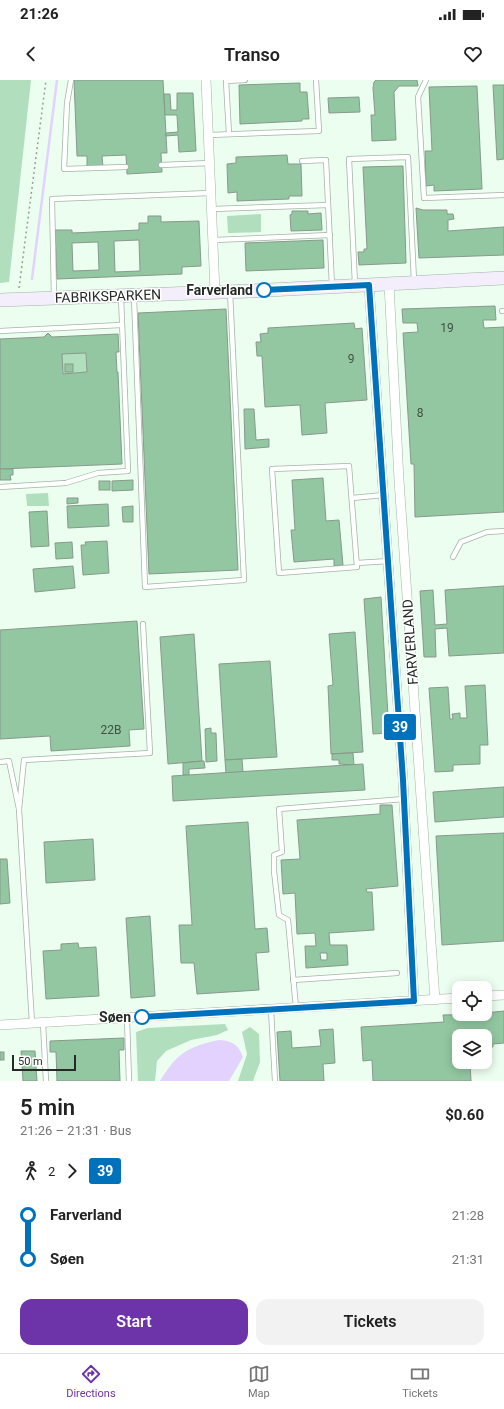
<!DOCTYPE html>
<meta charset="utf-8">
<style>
body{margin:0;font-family:Roboto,sans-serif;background:#f2f2f2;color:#222;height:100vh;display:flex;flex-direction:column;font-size:15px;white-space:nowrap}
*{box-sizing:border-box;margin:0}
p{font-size:13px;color:#767676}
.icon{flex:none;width:22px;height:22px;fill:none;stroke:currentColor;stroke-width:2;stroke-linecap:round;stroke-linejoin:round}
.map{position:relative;height:1001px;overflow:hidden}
.panel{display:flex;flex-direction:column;background:#fff;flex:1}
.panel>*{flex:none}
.badge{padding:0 8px;border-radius:3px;font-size:14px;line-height:26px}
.controls{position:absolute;left:452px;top:901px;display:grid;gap:8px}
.controls a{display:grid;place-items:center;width:40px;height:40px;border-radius:8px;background:#fff;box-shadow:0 2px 10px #0003;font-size:20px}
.scale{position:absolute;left:12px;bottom:10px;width:64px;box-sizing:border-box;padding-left:4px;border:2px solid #242b26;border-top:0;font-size:11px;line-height:14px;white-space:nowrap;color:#242b26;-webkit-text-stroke:3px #fff;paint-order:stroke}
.map>.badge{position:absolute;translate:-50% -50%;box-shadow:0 0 0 2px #fff}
.legs{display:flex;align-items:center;gap:6px;height:44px;padding:0 20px;font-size:13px}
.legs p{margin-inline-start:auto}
.head{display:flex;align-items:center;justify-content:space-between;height:68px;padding:0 20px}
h1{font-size:22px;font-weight:600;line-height:30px}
.action{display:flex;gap:8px;margin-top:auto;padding:8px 20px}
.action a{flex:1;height:46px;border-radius:12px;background:#6d33a9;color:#fff;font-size:16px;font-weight:600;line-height:46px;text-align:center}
.action a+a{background:#f2f2f2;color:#222}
ul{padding:0 20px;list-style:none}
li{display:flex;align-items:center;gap:14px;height:44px;font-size:15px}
li i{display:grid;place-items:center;width:6px;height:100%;margin:0 5px;background:currentColor}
li i::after{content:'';width:10px;height:10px;margin:-5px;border:3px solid;border-radius:50%;background:#fff}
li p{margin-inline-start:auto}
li:first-child i{background:linear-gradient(#0000 50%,currentColor 0)}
li:last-child i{background:linear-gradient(currentColor 50%,#0000 0)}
.status{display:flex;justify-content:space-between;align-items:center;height:28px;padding:0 20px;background:#fff;direction:ltr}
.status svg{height:11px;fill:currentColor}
header{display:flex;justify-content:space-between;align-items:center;height:52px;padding:0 20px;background:#fff;font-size:18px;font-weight:600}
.tabs{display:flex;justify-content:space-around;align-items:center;height:56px;border-top:1px solid #e0e0e0;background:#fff;font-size:11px;color:#767676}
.tabs a{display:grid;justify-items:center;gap:2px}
.tabs .on{color:#6d33a9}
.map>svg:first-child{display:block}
.green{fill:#b1debd}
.water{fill:#e2d2fd}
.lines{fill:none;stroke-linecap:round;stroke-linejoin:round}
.stream{stroke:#e2d2fd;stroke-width:2.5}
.building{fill:#92c7a1;stroke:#88998c;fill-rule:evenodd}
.lane-casing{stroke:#a3b4a7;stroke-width:6}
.street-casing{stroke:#a3b4a7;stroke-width:10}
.secondary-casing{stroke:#a3b4a7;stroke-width:14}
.path{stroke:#93a197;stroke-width:1.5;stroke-dasharray:2 3;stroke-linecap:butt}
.lane{stroke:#fff;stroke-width:4.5}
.street{stroke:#fff;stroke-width:9}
.secondary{stroke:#f3edfc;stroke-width:13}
.line-1-casing{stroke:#fff;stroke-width:9}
.line-1{stroke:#0072bc;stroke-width:6}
.stop-1-dot{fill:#fff;stroke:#0072bc;stroke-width:2}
.labels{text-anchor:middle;stroke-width:3;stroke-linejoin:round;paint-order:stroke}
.number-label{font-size:12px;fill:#405245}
.stop-label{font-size:14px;font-weight:bold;fill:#242b26;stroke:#fff;text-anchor:end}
.street-label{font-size:14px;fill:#242b26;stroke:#fff}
</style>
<div class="status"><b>21:26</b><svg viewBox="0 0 49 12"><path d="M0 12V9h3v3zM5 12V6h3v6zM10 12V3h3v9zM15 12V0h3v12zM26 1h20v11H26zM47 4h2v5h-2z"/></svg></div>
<header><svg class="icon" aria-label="back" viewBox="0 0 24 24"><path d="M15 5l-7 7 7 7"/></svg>Transo<svg class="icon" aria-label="heart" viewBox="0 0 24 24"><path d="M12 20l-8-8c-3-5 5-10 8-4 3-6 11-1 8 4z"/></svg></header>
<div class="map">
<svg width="504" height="1001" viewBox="0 0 504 1001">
<rect width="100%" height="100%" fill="#ecfef0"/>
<g class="green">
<path d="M0,0H31L9,202L0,203Z"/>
<path d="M261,134V152L228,153L227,136Z"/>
<path d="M86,273L87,292L63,294L62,274Z"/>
<path d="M48,413L49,426H27L26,414Z"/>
<path d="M225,944L228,950L217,955L191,960L166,971L157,981L155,1001H138L136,952L148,948Z"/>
<path d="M250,947L259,954L260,982L253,1001H238L247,974L242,952Z"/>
</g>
<path class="water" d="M219,960C232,961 238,964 243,977L229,1001H160C177,973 187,967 219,960Z"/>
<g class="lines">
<path class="stream" d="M32,199L57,0"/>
</g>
<g class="building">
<path d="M74,0H163L167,73H161L162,92L127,94L126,75L102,76L103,87L87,88V76H77Z"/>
<path d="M376,0H417L418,6H399L394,12L396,60L372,61L371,35H375L373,8L374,2Z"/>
<path d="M300,3V12H307L309,39H302V41L240,44L239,5Z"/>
<path d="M493,5H504V79L497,80Z"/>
<path d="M477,6L482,109L434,111V105L426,106L425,71H432L429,7Z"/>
<path d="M177,13H193L196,71L179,72L178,55L166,56V53L178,52L177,35H165L164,14H170L171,30H177Z"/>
<path d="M359,17L360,32L329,33L328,18Z"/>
<path d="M287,75L288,84H301L302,116H289V119L237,121V112L228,113L227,84L236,83V77Z"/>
<path d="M403,86L406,183L359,185L358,172H364V169H367L363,87Z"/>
<path d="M416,128L423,130H447V134H453L454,139L448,140V151L504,147V175L419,178Z"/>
<path d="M292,131H308V134L321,133L322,150L291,151L290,135L292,134Z"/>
<path d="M148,136H161V142L199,141L201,186L182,187V194L57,199L55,150H72V153L139,150V143H148ZM139,160L140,191L115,192L114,161ZM98,162L99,190L73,191L72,163Z"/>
<path d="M323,160L324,188L246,191L245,163Z"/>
<path d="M495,226L496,240H483L484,248L504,247V432L415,437L414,384H411L403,253L418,252L417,243H403L402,229Z"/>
<path d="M226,229L238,490L149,494L138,233Z"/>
<path d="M354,243L355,249L362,248L367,320L325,323L327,353L302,355L300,325L265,327L262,276H257L256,262H261L260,254L268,253V248Z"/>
<path d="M48,253L52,257L118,254L119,272H116L117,292H118L122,384L0,389V259L44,257ZM86,273L87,292L63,294L62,274Z"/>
<rect x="65" y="284" width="8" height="8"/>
<path d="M244,329H254L256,360L269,359V367L245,369Z"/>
<path d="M0,389H13V395H10L11,400H0Z"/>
<path d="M323,398L326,441L339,440L343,485L334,486V479L294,482L291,450H295L292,400Z"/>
<path d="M133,400V410L112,411V401Z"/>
<rect x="99" y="401" width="11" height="9"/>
<path d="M67,418H78V423L67,424Z"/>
<path d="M108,424L109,446L68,448L67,426Z"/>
<path d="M133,426V442H123L122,427Z"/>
<path d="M47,431L49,466L31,467L29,432Z"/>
<path d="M107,461L109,493L83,495L81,465H86L85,462Z"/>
<path d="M72,462L73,478L56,479L55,463Z"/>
<path d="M73,486L75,508L35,512L33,489Z"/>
<path d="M504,506V573L449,576L447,548L435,549L436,577H424L420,511L433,510L435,545L447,544L445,510Z"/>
<path d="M381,517L389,653L373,654L364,519Z"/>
<path d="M137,541L144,649L129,650L130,666L51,671L50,656L0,659V550Z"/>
<path d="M355,552L363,672L331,674L328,606L333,605L329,554Z"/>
<path d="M194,554L202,681L168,684L160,557Z"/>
<path d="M270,581L277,677L225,680L219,584Z"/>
<path d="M485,605L488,665H480V684L453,685V691L435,692L429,608L448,607L450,639H453L452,634L460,633V638H467L465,606Z"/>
<path d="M211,648V653H216L217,681L206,682L205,649Z"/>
<path d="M353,673L354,685L339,684V680H332V674Z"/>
<path d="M242,679L243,692L226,693L225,680Z"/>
<path d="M202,681H204L205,688L189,689V695H183V683Z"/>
<path d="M363,684L365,710L173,721L172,696Z"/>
<path d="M504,707V737L435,742L433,712Z"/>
<path d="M380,725H392L398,806L366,809L367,812H372L374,850L329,853L330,865H347L348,885L306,888L305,866H316L315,853L297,854L295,813L283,814L281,780L300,779L297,740L380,734ZM320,873H327V880H321Z"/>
<path d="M248,742L255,849L267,848L269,872L256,873L259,910L197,914L194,883H181L179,845H192L186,746Z"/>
<path d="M504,753V861L442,865L436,756Z"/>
<path d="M93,759L95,800L46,803L44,762Z"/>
<path d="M0,779H7L10,823L0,824Z"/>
<path d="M150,836L155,916L131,918L126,838Z"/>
<path d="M78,863L79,868L96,867L99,916L46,919L43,871L61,870V864Z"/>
<path d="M504,931V963L493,964V967H485V956H459V982H470L471,1001H373L372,980L363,981L361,947L444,942L443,935L485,934V933Z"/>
<path d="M333,949L335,983L323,984L324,1001H280L277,952L291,951L292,968L321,966L319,950Z"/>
<path d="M124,958V970H119L120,1001H57L56,972H50V961Z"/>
<path d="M21,971H35L37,1001H23Z"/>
<rect x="0" y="972" width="4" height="8"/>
</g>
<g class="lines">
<g class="lane-casing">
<g id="lane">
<path d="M71,0L67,23L64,89L126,87"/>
<path d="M426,0L418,17L424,118L504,115"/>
<path d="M229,54L226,1L245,0"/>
<path d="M209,55L319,51L316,0"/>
<path d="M302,81L326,80L332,206"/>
<path d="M161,85L210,83"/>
<path d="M212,129L328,125"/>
<path d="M214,160L330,155"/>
<path d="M355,204L349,79L408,77L414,201"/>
<path d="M54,217L52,119L211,113"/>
<path d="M134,217L145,507L244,500L230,212"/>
<path d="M502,231H504"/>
<path d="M0,251L121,245"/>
<path d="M349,386L357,487L279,493L272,389Z"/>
<path d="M0,407L66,403L98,393L128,391L121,217"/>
<path d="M352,418L384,415"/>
<path d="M453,477L461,462L487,452L504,451"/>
<path d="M357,483L389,481"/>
<path d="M0,682L9,681L19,729L32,943"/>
<path d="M19,729L24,680L150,673L143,544"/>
<path d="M293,900L397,893"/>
<path d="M296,928L288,840L279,835L274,791V775L282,772L279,729L404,719"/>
<path d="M271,930L275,1001"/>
<path d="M127,938L129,1001"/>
<path d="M43,943L46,1001"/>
</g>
</g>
<g class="street-casing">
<g id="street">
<path d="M206,0L215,212"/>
<path d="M389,204L399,400L435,920"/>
<path d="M369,205L403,700L414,921"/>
<path d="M485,916L504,915"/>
<path d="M0,945L459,918"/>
</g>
</g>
<g class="secondary-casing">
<path id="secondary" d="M0,220L251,211L504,198"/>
</g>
<path class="path" d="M19,208L46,0"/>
<use href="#lane" class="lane"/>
<use href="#street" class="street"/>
<use href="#secondary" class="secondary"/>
</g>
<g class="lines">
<g class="line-1-casing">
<path id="line-1" d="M142,937L414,921L403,700L369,205L264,210"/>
</g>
<use href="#line-1" class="line-1"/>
</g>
<g class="stop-1-dot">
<circle cx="264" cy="210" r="7"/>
<circle cx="142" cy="937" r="7"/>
</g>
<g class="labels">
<g class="number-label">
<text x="447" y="252">19</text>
<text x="351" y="283">9</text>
<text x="420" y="337">8</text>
<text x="111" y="654">22B</text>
</g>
<g class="stop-label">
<text x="253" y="215">Farverland</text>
<text x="131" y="942">Søen</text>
</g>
<g class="street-label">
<text transform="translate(108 216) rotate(-2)" y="5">FABRIKSPARKEN</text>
<text transform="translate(410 562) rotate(-94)" y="5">FARVERLAND</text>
</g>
</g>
</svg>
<div class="controls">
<a><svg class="icon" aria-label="locate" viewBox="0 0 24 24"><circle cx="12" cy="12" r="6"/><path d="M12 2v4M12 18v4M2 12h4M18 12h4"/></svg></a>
<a><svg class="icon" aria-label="layers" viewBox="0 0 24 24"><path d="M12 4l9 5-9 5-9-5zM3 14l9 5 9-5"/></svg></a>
</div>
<div class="scale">50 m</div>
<b class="badge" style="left:400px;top:647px;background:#0072bc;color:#fff">39</b>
</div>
<section class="panel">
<div class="head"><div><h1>5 min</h1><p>21:26 – 21:31 · Bus</p></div><b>$0.60</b></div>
<div class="legs"><svg class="icon" aria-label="walk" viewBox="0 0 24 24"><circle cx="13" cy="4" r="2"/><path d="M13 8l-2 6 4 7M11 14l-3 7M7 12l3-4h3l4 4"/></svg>2<svg class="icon" aria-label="forward" viewBox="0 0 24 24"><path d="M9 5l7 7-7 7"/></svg><b class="badge" style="background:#0072bc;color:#fff">39</b></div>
<ul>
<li><i style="color:#0072bc"></i><b>Farverland</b><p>21:28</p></li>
<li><i style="color:#0072bc"></i><b>Søen</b><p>21:31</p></li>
</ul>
<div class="action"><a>Start</a><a>Tickets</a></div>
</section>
<nav class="tabs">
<a class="on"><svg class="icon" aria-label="directions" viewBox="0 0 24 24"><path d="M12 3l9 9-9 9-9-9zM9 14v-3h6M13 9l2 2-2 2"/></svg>Directions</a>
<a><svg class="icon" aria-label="map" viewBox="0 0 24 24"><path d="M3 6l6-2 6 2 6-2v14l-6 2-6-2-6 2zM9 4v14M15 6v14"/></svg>Map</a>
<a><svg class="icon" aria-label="tickets" viewBox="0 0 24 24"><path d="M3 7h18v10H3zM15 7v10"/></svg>Tickets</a>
</nav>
